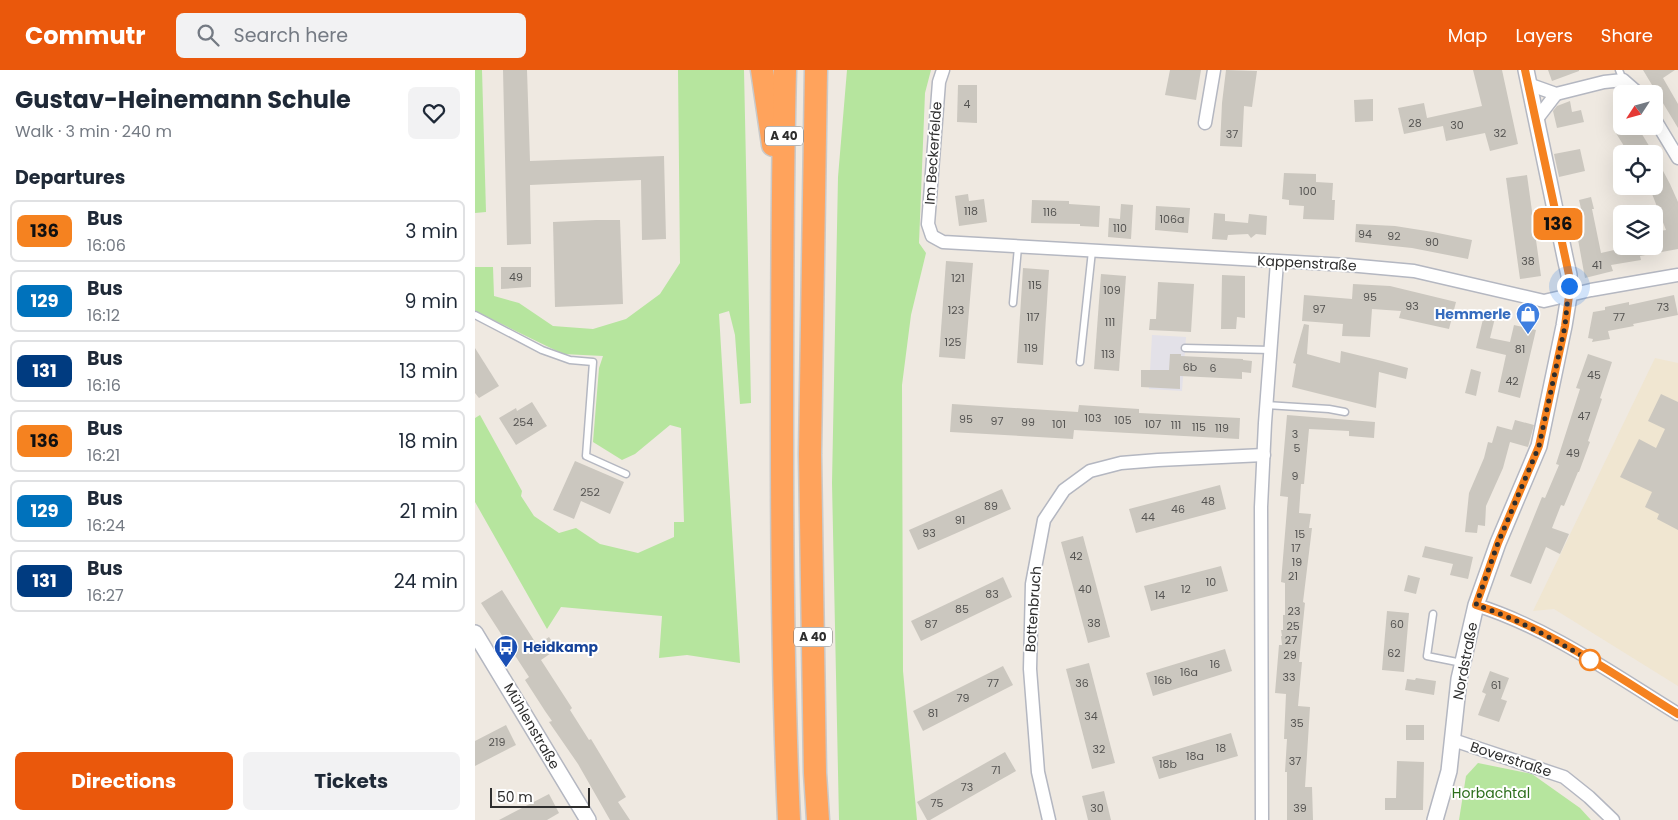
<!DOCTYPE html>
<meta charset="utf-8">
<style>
body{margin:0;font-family:Poppins,sans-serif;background:#f2f2f3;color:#1f2937;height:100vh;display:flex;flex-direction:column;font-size:19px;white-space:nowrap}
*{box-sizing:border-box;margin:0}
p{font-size:16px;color:#747a83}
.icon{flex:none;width:28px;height:28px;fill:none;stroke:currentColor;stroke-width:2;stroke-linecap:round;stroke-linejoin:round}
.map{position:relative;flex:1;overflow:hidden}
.details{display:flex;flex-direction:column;background:#fff;width:475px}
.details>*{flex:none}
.badge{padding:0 10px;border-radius:8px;font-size:18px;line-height:32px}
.needle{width:32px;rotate:234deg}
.buttons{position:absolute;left:1138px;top:15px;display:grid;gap:10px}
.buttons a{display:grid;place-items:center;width:50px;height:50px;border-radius:8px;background:#fff;box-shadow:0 5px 20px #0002;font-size:25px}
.scale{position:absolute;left:15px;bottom:12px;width:100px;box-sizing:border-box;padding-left:5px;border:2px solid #2e2e2e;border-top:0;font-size:14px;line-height:18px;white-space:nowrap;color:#2e2e2e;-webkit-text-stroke:4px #fff;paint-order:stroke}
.you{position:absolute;width:25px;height:25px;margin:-12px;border:4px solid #fff;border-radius:50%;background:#1a73e8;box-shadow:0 0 0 8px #1a73e833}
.map>.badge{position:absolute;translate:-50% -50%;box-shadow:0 0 0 2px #fff}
h2{padding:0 15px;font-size:19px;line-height:45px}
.round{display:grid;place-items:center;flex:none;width:52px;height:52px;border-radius:8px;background:#f2f2f3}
.summary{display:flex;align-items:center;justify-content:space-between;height:85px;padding:0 15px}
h1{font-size:24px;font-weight:700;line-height:38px}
.button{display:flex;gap:10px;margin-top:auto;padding:10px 15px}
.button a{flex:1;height:58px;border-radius:8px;background:#ea580c;color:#fff;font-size:20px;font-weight:700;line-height:58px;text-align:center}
.button a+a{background:#f2f2f3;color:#1f2937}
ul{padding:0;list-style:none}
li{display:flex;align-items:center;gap:15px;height:62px;margin:0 10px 8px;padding:0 5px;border:2px solid #e0e1e3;border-radius:8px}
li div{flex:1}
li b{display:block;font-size:19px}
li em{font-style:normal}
li .badge{min-width:55px;font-weight:700;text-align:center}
header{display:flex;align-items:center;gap:30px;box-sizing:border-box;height:70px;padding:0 25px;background:#ea580c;color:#fff}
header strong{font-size:24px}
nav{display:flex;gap:28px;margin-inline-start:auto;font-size:18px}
.search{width:350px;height:45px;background:#f2f2f3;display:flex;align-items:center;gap:12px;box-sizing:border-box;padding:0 18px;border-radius:8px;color:#747a83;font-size:19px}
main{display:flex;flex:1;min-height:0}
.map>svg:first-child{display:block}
.industrial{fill:#e3e1e8}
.education{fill:#f0e6d1}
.green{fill:#b6e59e}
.building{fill:#cbc7bf}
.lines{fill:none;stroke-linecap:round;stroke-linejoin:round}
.service-casing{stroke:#b4b7c1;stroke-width:9}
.minor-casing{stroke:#b4b7c1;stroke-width:15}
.tertiary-casing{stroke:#b4b7c1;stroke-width:18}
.motorway-casing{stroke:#c9c9c9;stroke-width:25}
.service{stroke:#fff;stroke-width:6}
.minor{stroke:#fff;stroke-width:12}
.tertiary{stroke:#fff;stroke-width:15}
.motorway{stroke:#ffa35c;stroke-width:22}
.line-casing{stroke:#fff;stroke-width:11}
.line{stroke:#f58220;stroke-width:8}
.walk{stroke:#2e2e2e;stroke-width:5;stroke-dasharray:0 9}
.stop-dot{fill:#fff;stroke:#f58220;stroke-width:2.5}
.labels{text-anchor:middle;stroke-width:4;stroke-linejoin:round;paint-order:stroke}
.number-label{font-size:11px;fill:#555452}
.shield{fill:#fff;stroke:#6d6d6d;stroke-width:1}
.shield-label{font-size:12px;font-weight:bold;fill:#2e2e2e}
.street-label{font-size:14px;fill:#2e2e2e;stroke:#fff}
.shop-label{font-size:14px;font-weight:bold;fill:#366cbe;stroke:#fff;text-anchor:end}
.transit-label{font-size:14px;font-weight:bold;fill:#164399;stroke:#fff;text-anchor:start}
.park-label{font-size:14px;fill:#2c6e1b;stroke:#fff}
</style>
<header>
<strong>Commutr</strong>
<div class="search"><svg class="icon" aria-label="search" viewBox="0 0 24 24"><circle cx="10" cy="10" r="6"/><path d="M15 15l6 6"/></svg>Search here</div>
<nav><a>Map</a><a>Layers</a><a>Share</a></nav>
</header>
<main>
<section class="details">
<div class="summary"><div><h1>Gustav-Heinemann Schule</h1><p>Walk · 3 min · 240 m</p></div><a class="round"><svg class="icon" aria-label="heart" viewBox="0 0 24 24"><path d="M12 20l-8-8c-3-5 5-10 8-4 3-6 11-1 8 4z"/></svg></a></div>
<h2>Departures</h2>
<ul>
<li><span class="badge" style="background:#f58220;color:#111">136</span><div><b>Bus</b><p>16:06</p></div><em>3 min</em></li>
<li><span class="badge" style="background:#0072bc;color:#fff">129</span><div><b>Bus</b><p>16:12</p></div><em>9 min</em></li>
<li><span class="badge" style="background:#003b80;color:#fff">131</span><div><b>Bus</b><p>16:16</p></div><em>13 min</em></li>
<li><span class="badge" style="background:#f58220;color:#111">136</span><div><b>Bus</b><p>16:21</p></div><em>18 min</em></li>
<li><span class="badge" style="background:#0072bc;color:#fff">129</span><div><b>Bus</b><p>16:24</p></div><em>21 min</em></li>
<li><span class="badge" style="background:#003b80;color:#fff">131</span><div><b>Bus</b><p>16:27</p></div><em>24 min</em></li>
</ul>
<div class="button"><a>Directions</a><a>Tickets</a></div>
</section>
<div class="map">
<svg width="1203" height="750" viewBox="0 0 1203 750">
<rect width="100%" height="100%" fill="#efe9e1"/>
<path class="industrial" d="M677,265L711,267L707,321L674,319Z"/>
<path class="education" d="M1180,288L1203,293V616L1079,539L1058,541Z"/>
<g class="green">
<path d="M0,0H7L11,142L0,143Z"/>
<path d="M203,0H269L276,333L265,334L260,265L254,241L244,244L265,593L212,585L184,588L187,546L86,537L72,559L0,432V348L5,345L47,421L46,426L59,446L84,463L101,458L125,474L163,483L199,467V452H209L206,358L195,355L160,384L147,390L118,372L124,298L128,286L88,284L0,241V197H18L19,226L44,233L78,256L118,259L151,249L185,224L205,193Z"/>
<path d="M372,0H456L450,23L444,173L451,183L436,245L427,315L428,601L442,750H364L357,413L363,107Z"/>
<path d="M1003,693L1057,704L1105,738L1116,750H984L991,706Z"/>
</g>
<g class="building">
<path d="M28,0H52L55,91L189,86L191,169L167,170L166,110L55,115L56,174L32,175Z"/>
<path d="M695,0H726L721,30L690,25Z"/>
<path d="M751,0L782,1L777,37L769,36L767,77L745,76L747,33Z"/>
<path d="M998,0H1027L1043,74L1015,81L1010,63L971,71L968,56L929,64L923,38L949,33L952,48L1007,36Z"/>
<path d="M1073,0H1104V1L1077,11Z"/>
<path d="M1168,0H1200L1188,8L1203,34V58Z"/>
<path d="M483,15H502V53L482,52Z"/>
<path d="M898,29V51L880,52L879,30Z"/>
<path d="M1095,31L1097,42L1106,40L1109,52L1082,58L1078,41L1082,36Z"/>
<path d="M1145,56H1162L1179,84H1154L1139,60Z"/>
<path d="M1105,79L1110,101L1084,107L1079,84Z"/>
<path d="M1179,84L1195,114L1203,132V179L1165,186L1166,190L1136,195L1138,201L1110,208L1100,153L1109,151L1104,130L1116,127L1119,139H1117L1126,183L1148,178V176H1179V162L1191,160L1174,116H1179Z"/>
<path d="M809,103L841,104V112L858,113L857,130H860L859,150L828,149L829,136L814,135V130L807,129Z"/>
<path d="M1052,105L1066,206L1045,209L1031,108Z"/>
<path d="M493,124L494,131L509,129L512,152L484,156L480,126Z"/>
<path d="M557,130L594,131V134L625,136L624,157L605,156V154L556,153Z"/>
<path d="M646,134L658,135L656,169L633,167L634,148L645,149Z"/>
<path d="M681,136L715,138L713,163L680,160Z"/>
<path d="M739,143L750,144V151L773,153L774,144L792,146L791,165L781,164L776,168L773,164L753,165L752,170L737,169Z"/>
<path d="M121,150H145L148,234L80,237L78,152Z"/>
<path d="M881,154L920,156L958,162L997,170L993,189L937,178L880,172Z"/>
<path d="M471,191L498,193L490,289L464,287Z"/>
<path d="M26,197H56V217L26,219Z"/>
<path d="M548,198L574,200L568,295L542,293Z"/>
<path d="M626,204L651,206L644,301L619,299Z"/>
<path d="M747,205L770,206V248L762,247L761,259H746Z"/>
<path d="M683,212L719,214L716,262L674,260L675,249H681Z"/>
<path d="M878,214L915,216L981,232L974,259L924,248L926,241L897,239L895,267L867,266L868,254L827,251L829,225L877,229Z"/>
<path d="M1199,225L1203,245L1158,254L1159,256L1133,261L1135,269L1117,272L1118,269L1113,268L1118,242L1130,240V237L1154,232V235Z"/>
<path d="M1010,241L1021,244L1015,268L1035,272L1039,255L1061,260L1045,328L1023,322L1031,285L1001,278Z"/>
<path d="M829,254L834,255L832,284L865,293L866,281L907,291L933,298L931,309L904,302L901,338L817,317L821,294L818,293Z"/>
<path d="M0,278L24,316L4,328L0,323Z"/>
<path d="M695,284H706V286L768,289V290L777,291L776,303L767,302V309L705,306V319L666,317V300H694Z"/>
<path d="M1113,284L1137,292L1125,328L1127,329L1113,371L1115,372L1104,402H1103L1089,436L1086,435L1077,458L1094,464L1085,484L1071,477L1056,514L1035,506L1067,427L1070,428L1084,395L1081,394L1105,319L1101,318Z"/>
<path d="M996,299L1006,302L1001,326L990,323Z"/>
<path d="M1186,324L1203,332V460L1182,449L1184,444L1170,437L1177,422L1145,407L1164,369L1181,378L1190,359L1173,351Z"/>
<path d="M57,332L72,356L41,375L24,348L41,338L42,341Z"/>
<path d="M477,334L603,342L604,335L664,339V343L765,348L764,369L599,360L598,369L475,362Z"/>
<path d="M812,345L900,352L899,368L874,366V361L834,359L829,414H826L824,443L836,444L834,458H837L828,532L830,533L824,592H827L823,636L835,637L830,717H837L838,750H812V702H810L812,669H809L811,624L800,623L804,575H807L806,566H807L806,560H808V545H810V513L806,512L813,427L805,426Z"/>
<path d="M1040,350L1059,355L1053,377L1035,372L1028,398L1011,436L1010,456L1003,455L1002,463L990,462L994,423L1009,388L1013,372L1017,373L1022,356L1037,360Z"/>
<path d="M100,391L149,412L135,444L106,431L99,449L78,440Z"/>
<path d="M745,415L751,439L661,463L654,439Z"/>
<path d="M527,419L536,439L443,480L434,460Z"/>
<path d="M608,466L635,567L613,573L586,472Z"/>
<path d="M950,476L998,487L993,509L975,505L978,494L947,487Z"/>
<path d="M746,496L753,521L676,541L669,516Z"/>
<path d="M933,505L945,508L941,524L929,521Z"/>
<path d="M528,507L537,527L446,571L436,551Z"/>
<path d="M27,520L62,575L74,567L82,579L66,590L97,638L95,640L114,670L116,669L151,727L143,732L155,750H135L103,694L74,652L77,651L70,641L50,610L54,607L6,533Z"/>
<path d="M912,541L934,543L929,602L907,600Z"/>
<path d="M750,579L757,601L678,626L671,603Z"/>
<path d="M614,593L640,693L617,699L591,599Z"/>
<path d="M528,596L538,615L448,661L438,641Z"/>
<path d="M1015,601L1034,608L1026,629L1032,631L1024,652L1003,645L1011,624L1007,622Z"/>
<path d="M941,608L961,611L959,625L930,620L932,609L940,610Z"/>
<path d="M31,655L41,675L0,696V671Z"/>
<rect x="931" y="655" width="18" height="15"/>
<path d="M756,663L763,686L684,709L677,687Z"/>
<path d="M530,682L541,701L455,750H452L442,732Z"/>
<path d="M922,691L949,692L948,740H910V728H921Z"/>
<path d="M629,721L636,750H613L607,726Z"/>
<path d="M74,724L84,743L72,750H24Z"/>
</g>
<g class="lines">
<g class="service-casing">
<g id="service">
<path d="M1144,0L1148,10"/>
<path d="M538,233L543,177"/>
<path d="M0,245L67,280L95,290L118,292L111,386L151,404"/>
<path d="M710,278L796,280"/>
<path d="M605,292L617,181"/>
<path d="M792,335L854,339L870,342"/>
<path d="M958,544L952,586L987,593"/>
</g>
</g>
<g class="minor-casing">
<g id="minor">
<path d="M468,0L464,12L453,154L457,166L468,172L873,195L939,201L1069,231L1116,220L1203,205"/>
<path d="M1053,14L1081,24L1129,12L1148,10L1164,24"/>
<path d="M1179,48L1203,88"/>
<path d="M1061,50L1081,24"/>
<path d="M730,53L739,0"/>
<path d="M1001,535C1074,558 1138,604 1203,644"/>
<path d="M978,670L1089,707L1114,727L1138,750"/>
<path d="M574,750L563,702L555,599L557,514L569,450L589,420L615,401L646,393L683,390L789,385"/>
<path d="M787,750L786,437L790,353L802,192"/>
</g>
</g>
<g class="tertiary-casing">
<g id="tertiary">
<path d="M0,563L113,750"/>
<path d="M960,750L974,701L984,609L1001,535L1023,473L1064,376L1089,256L1094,226V205L1091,192L1051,0"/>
</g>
</g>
<g class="motorway-casing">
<g id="motorway">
<path d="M287,0L298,75"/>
<path d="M310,0C307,121 307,241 307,362C307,491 308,621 314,750"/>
<path d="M341,0L335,384L340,703L343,750"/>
</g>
</g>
<use href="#service" class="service"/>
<use href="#minor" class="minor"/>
<use href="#tertiary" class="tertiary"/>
<use href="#motorway" class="motorway"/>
</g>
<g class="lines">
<g class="line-casing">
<path id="line" d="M1050,0L1094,205V226L1090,256L1064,376L1023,473L1001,535C1074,558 1138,604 1203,644"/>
</g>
<use href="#line" class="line"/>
<path class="walk" d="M1094,216L1090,256L1064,376L1023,473L1001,535C1044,549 1082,571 1121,594L1115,590"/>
</g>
<defs>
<g id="shop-pin" transform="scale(1.25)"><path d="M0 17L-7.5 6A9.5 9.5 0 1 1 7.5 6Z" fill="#3f7fe0" stroke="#fff"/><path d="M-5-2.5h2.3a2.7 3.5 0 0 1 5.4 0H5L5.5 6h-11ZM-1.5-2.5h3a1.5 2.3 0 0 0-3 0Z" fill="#fff"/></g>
<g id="bus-pin" transform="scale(1.25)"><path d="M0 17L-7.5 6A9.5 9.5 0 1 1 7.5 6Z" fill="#1a4fb4" stroke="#fff"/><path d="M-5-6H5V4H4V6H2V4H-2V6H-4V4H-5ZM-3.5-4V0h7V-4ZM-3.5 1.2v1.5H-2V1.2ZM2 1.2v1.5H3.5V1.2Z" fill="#fff"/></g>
</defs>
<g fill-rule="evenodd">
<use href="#shop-pin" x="1053" y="244"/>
<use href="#bus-pin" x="31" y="577"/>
</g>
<circle class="stop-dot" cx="1115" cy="590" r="10"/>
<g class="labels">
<g class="number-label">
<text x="492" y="38">4</text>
<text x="940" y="57">28</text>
<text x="982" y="59">30</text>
<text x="1025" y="67">32</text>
<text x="757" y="68">37</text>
<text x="833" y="125">100</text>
<text x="496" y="145">118</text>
<text x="575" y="146">116</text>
<text x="697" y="153">106a</text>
<text x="645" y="162">110</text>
<text x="890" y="168">94</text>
<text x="919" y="170">92</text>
<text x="957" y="176">90</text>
<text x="1053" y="195">38</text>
<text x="1122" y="199">41</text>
<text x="41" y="211">49</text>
<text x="483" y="212">121</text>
<text x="560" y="219">115</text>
<text x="637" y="224">109</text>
<text x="895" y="231">95</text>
<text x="937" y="240">93</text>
<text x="1188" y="241">73</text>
<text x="844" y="243">97</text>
<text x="481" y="244">123</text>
<text x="558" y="251">117</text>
<text x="1144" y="251">77</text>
<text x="635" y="256">111</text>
<text x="478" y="276">125</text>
<text x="556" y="282">119</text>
<text x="1045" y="283">81</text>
<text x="633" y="288">113</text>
<text x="715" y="301">6b</text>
<text x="738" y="302">6</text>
<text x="1119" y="309">45</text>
<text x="1037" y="315">42</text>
<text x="1109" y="350">47</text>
<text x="618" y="352">103</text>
<text x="491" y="353">95</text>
<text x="648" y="354">105</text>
<text x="522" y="355">97</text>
<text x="48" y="356">254</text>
<text x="553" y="356">99</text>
<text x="584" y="358">101</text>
<text x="678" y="358">107</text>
<text x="701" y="359">111</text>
<text x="724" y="361">115</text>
<text x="747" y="362">119</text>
<text x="820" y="368">3</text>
<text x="822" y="382">5</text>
<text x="1098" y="387">49</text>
<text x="820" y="410">9</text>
<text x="115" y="426">252</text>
<text x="733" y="435">48</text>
<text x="516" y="440">89</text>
<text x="703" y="443">46</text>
<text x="673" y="451">44</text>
<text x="485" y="454">91</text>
<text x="454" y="467">93</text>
<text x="825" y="468">15</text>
<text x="821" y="482">17</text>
<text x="601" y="490">42</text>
<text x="822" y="496">19</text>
<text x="818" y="510">21</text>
<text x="736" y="516">10</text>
<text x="610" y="523">40</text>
<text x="711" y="523">12</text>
<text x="517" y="528">83</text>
<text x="685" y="529">14</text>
<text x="487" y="543">85</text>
<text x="819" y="545">23</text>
<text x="619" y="557">38</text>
<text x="456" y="558">87</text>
<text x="922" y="558">60</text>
<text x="818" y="560">25</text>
<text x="816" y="574">27</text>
<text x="919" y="587">62</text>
<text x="815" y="589">29</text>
<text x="740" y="598">16</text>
<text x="714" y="606">16a</text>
<text x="814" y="611">33</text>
<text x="688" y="614">16b</text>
<text x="518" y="617">77</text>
<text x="607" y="617">36</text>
<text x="1021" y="619">61</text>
<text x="488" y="632">79</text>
<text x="458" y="647">81</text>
<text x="616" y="650">34</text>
<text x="822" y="657">35</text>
<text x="22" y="676">219</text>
<text x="746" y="682">18</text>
<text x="624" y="683">32</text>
<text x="720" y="690">18a</text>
<text x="820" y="695">37</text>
<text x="693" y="698">18b</text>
<text x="521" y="704">71</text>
<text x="492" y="721">73</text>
<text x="462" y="737">75</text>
<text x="622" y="742">30</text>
<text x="825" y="742">39</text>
</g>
<g class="shield">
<rect x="290" y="56.5" width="38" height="19" rx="4"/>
<rect x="319" y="557.5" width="38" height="19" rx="4"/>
</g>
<g class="shield-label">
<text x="309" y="70">A 40</text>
<text x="338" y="571">A 40</text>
</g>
<g class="street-label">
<text transform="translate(458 83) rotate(-86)" y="5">Im Beckerfelde</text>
<text transform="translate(832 193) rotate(3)" y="5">Kappenstraße</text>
<text transform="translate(558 539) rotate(-86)" y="5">Bottenbruch</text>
<text transform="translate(990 591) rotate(-79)" y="5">Nordstraße</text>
<text transform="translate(57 656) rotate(60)" y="5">Mühlenstraße</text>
<text transform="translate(1036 689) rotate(18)" y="5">Boverstraße</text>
</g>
<g class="shop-label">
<text x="1036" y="249">Hemmerle</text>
</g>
<g class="transit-label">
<text x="48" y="582">Heidkamp</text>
</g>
<g class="park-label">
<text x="1016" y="728">Horbachtal</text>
</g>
</g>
</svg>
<div class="buttons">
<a><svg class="needle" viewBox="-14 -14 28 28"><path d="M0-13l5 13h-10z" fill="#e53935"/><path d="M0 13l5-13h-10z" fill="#747a83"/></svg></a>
<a><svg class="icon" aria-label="locate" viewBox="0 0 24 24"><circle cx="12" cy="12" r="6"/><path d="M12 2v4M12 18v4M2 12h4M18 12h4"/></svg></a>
<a><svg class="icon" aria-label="layers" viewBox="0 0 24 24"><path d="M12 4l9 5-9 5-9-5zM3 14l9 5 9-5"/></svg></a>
</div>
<div class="scale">50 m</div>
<div class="you" style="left:1094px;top:216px"></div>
<b class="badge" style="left:1083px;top:154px;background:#f58220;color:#111">136</b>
</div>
</main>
